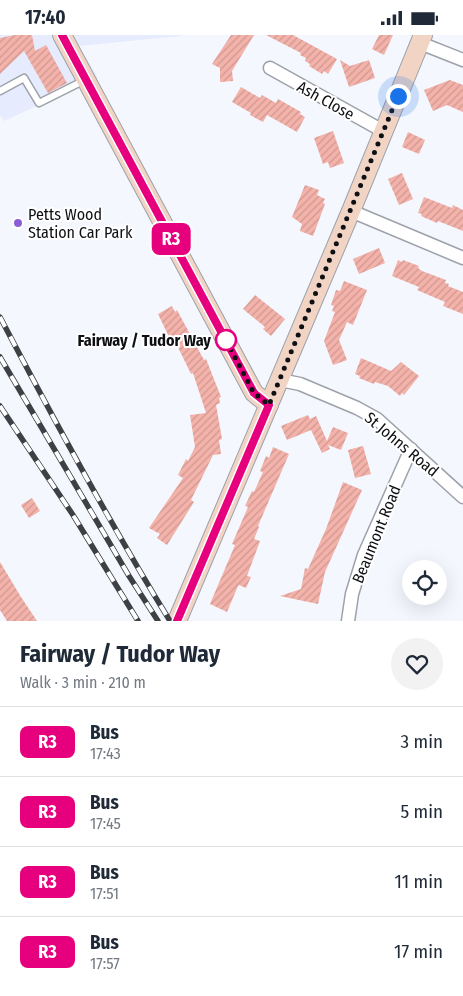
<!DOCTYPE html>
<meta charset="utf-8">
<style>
body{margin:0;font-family:"Fira Sans Condensed",sans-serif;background:#f2f2f3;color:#1f2937;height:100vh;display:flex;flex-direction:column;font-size:19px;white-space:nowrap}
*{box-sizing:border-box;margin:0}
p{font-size:16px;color:#747a83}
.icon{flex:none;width:28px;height:28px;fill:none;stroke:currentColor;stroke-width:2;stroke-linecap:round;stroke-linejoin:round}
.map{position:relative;height:586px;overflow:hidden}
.sheet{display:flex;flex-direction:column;background:#fff;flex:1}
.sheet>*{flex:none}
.badge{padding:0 10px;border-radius:8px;font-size:18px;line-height:32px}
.buttons{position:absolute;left:402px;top:525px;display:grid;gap:10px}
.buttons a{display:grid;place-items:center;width:45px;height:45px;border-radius:50%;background:#fff;box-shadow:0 5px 20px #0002;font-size:25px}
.you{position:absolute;width:25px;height:25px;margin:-12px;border:4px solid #fff;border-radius:50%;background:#1a73e8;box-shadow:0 0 0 8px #1a73e833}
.map>.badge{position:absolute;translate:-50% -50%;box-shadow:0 0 0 2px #fff}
.round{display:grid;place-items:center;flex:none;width:52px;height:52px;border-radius:26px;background:#f2f2f3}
.overview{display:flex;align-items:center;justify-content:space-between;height:85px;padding:0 20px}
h1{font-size:24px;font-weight:700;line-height:38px}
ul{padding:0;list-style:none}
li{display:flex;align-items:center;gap:15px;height:70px;padding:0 20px;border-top:1px solid #e0e1e3}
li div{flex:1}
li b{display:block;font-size:19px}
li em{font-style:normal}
li .badge{min-width:55px;font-weight:700;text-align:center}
.status{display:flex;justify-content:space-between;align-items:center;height:35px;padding:0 25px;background:#fff;direction:ltr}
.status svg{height:14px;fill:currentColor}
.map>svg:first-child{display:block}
.built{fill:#e6ecfd}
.building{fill:url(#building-hatch)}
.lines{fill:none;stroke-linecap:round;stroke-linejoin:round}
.lane-casing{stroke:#9da1a9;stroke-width:9}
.street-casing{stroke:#9da1a9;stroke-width:15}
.secondary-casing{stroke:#9da1a9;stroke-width:20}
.lane{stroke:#fff;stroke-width:6}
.street{stroke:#fff;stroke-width:12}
.secondary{stroke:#f2d4c5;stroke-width:18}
.rail-casing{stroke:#3e4044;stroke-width:5.5}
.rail{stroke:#fff;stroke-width:4;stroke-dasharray:11;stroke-linecap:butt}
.line-casing{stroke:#fff;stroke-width:11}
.line{stroke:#e6007e;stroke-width:8}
.walk{stroke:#0e1013;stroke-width:5;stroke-dasharray:0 9}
.poi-dot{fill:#8b5ed8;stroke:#fff;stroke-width:2}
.stop-dot{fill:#fff;stroke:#e6007e;stroke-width:2.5}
.labels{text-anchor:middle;stroke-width:4;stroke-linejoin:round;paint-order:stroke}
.street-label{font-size:16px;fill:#0e1013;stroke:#fff}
.poi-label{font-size:16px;fill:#0e1013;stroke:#fff;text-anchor:start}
.stop-label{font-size:16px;font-weight:bold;fill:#0e1013;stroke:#fff;text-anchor:end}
</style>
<div class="status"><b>17:40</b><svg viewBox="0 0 49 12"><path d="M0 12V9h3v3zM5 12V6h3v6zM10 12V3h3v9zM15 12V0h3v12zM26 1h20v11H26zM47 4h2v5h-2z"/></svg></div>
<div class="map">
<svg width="463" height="586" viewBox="0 0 463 586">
<defs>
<pattern id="building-hatch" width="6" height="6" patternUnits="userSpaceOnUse" patternTransform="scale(1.25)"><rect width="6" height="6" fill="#f3b2aa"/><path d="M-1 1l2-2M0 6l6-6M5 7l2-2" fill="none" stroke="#cf9891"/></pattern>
</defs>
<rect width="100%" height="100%" fill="#f4f7fe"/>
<path class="built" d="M0,0H181V1L79,11L98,43L4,86L0,80Z"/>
<g class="building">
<path d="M15,0H32L35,16L46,10L67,48L48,58L24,16L0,39V3Z"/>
<path d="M231,0H254L232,36L233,46L220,47V33L212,29Z"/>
<path d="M266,0H293L337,24L328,39L324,36L322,39L309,31L310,29L305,26L306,23L300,20L301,18Z"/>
<path d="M379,0H393L384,20L372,14Z"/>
<path d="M340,25L350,31L369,25L375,43L349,52Z"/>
<path d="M450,45L463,50V77L447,70L433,76L424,55Z"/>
<path d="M241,52L260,63L262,60L276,68L278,64L301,77L300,79L305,82L297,97L267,80L263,87L250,80L251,78L232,67Z"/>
<path d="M333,96L344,128L330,133L328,127L323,129L314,103Z"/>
<path d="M408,97L425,105L419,119L402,112Z"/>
<path d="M402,138L413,164L399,170L388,144Z"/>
<path d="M305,150L319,155L317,160L325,164L323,168L325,169L313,201L300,196L302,189L292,182Z"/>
<path d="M424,162L452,173L453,170L463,175V196L438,186L437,188L421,181L422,179L418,178Z"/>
<path d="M379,213L385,228L359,239L353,224Z"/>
<path d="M398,225L402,227L403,225L419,231L418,233L422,236L446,245L445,248L449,249L448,251L463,257V279L443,271L445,267L417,255L419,252L392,241Z"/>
<path d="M344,246L367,255L353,290L347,287L339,305L347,325L333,330L324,306L335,277L332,276L334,271L331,270L336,255L340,256Z"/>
<path d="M255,260L285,284L271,301L263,294L265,292L243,274Z"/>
<path d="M172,271L175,277L177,275L204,325L206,324L221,362L219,363L220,368L216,370L222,404L219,405L221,419L213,420L191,465L194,467L167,510L157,503L160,499L149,493L183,443L178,440L186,424L188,426L195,412L190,380L206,378L193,338L191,339L174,304L171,306L158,279Z"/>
<path d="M361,323L391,336L401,327L419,341L404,360L402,358L400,361L388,351L375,347L374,349L359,343L360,341L355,339Z"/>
<path d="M308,380L310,384L316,381L327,406L333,392L348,398L341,415L328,410L330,414L322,418L311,395L287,405L281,391Z"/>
<path d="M363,411L371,439L355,443L348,415Z"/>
<path d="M273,412L289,419L258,491L259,492L254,504L260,506L247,541L251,542L246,553L239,550L238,551L227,577L210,569L235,510L232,509L248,472L245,471L252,456L254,457L263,437L260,436L266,421L269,423Z"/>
<path d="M343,447L362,455L325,537L318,569L280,561L301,554L305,533L308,534L326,494Z"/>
<path d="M32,463L40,476L29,483L21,470Z"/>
<path d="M0,527L21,562L37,586H7L0,575Z"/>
</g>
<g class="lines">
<g class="lane-casing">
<path id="lane" d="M0,56L24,43L39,68L85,45"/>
</g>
<g class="street-casing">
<g id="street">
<path d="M420,8L463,25"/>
<path d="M270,33L383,96"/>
<path d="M351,176L463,223"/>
<path d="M280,345L300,349L357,373L377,384L463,462"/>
<path d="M348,586L352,559L364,520L411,414"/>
</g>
</g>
<g class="secondary-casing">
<g id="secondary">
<path d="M62,0L254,358L269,370"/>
<path d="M177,586L351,176L423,0"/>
</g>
</g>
<use href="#lane" class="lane"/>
<use href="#street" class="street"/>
<use href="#secondary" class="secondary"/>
<g class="rail-casing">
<g id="rail">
<path d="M0,282C54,385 109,487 170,586"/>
<path d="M0,322L129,541L158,586"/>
<path d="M0,371L73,480L138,586"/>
</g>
</g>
<use href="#rail" class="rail"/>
</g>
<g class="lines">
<g class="line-casing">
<path id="line" d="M62,0L254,358L269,370L177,586"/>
</g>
<use href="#line" class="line"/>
<path class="walk" d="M226,305L222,298L254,358L269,370L398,61"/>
</g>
<circle class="poi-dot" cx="18" cy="188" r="5"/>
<circle class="stop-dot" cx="226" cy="305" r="10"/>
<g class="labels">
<g class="street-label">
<text transform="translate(326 65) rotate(29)" y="6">Ash Close</text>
<text transform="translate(402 409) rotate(40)" y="6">St Johns Road</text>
<text transform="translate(376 499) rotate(-68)" y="6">Beaumont Road</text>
</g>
<g class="poi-label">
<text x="28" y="185">Petts Wood<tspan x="28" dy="18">Station Car Park</tspan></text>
</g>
<g class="stop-label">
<text x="211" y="311">Fairway / Tudor Way</text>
</g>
</g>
</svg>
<div class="buttons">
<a><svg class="icon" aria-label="locate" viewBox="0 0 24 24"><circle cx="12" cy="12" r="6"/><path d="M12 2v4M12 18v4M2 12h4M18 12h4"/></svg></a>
</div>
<div class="you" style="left:398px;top:61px"></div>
<b class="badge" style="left:171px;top:204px;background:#e6007e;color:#fff">R3</b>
</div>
<section class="sheet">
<div class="overview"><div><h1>Fairway / Tudor Way</h1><p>Walk · 3 min · 210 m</p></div><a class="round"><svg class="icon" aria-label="heart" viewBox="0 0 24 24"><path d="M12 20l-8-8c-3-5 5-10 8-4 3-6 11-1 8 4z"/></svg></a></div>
<ul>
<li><span class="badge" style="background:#e6007e;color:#fff">R3</span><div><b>Bus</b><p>17:43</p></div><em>3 min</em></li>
<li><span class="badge" style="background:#e6007e;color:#fff">R3</span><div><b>Bus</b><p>17:45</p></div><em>5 min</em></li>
<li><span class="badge" style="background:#e6007e;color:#fff">R3</span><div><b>Bus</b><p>17:51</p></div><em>11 min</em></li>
<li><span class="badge" style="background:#e6007e;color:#fff">R3</span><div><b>Bus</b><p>17:57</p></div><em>17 min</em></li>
</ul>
</section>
